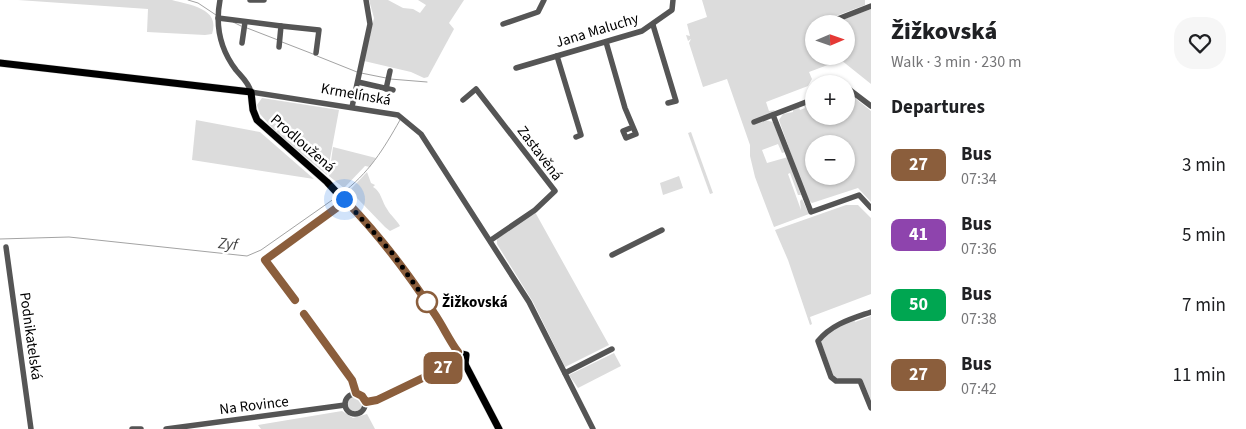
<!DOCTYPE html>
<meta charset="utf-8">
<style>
body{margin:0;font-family:"Source Sans 3",sans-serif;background:#f6f6f6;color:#202124;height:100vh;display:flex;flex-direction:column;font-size:19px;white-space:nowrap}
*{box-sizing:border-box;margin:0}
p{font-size:16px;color:#757577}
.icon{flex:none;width:28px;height:28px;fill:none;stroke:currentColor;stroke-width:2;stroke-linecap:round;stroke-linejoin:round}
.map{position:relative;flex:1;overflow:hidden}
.details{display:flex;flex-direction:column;background:#fff;width:375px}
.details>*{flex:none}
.badge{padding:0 10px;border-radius:8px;font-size:18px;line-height:32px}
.needle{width:32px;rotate:88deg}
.buttons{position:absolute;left:805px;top:15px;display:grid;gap:10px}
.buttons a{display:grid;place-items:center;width:50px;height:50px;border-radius:50%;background:#fff;box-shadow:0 1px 4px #0004;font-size:25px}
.you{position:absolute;width:25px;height:25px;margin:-12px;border:4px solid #fff;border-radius:50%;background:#1a73e8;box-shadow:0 0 0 8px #1a73e833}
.map>.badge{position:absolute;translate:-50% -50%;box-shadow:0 0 0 2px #fff}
h2{padding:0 20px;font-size:19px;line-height:45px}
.round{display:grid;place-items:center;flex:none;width:52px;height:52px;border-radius:20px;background:#f6f6f6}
.headline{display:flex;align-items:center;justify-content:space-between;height:85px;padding:0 20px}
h1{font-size:24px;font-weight:800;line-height:38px}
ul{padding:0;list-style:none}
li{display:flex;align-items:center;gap:15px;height:70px;padding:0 20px}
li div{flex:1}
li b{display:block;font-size:19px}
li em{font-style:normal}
li .badge{min-width:55px;font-weight:700;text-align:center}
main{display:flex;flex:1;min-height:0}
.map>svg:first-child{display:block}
.green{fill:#dcdcdc;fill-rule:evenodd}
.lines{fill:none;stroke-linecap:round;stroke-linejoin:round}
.stream{stroke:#a3a3a3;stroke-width:1}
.major-casing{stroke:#dbdbdb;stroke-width:8}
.minor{stroke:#555;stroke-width:5.5}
.major{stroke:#000;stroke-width:7}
.line-casing{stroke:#fff;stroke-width:11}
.line{stroke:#8b5e3c;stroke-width:8}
.walk{stroke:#000;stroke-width:5;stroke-dasharray:0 9}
.stop-dot{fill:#fff;stroke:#8b5e3c;stroke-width:2.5}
.labels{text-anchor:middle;stroke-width:5;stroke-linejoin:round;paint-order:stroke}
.street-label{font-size:15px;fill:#000;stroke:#fff}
.stop-label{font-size:15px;font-weight:bold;fill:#000;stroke:#fff;text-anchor:start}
.water-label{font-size:16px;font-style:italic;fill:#444;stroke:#fff}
</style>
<main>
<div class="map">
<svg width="871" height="429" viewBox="0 0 871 429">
<rect width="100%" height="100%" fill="#fff"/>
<g class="green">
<path d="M18,0H172C189,5 221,8 212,34L205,35L147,32L148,9Z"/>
<path d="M369,0H388L403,8L413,9L420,13L426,5L418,0H464L449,23L454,29L428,77L424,78L411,72L364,61L374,18Z"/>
<path d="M702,0H865V5L828,19L829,24H814V56H846V24H831L871,9V84L841,60L809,72L812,79L808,86L766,102L769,111L775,110L765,120L773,122L785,152L782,153L778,144L762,150L767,163L788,157L801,195H798L790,173L788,174L801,210L800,201L802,199L809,214L774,227L755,177L750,156V145L727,79L703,87L689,43L691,39L688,41L686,35L690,36L687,24L707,17Z"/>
<path d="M846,91L856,95V99L871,111V202L858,188L812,203L807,199L779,120L783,114L793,112V110L799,107L800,110L805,108L804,105L814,102V116H846ZM814,144H846V176H814Z"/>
<path d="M262,98L339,110L327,175L279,135L276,132L279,127L275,131L260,114L257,105Z"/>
<path d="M196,120L260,132L314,179L192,160Z"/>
<path d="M691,132L713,193L710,194L688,133Z"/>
<path d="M333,147L376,158L370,167L365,166L344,188L329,176Z"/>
<path d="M367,172L371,183L375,185L373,187C381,191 382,202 387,209C391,216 396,219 400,226L390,231L385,227L357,198L351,189Z"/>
<path d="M679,176L683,188L663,195L660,183Z"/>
<path d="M846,205H858L871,218V294L810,317L812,324L810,325L788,260L775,230Z"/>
<path d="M535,212L609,345L565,367L533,302L497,244V239Z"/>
<path d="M871,316V400L862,379L842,380L834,377L821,342L826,334L854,319L855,322Z"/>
<path d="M614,353L621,366L578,388L569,375Z"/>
<circle cx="355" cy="404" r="8"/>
<path d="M342,411L353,418L367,414L375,429H261L258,425Z"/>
</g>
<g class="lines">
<g class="stream">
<path d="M188,0L198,3L216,15"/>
<path d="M233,22L241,26"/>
<path d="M247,28L278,40"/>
<path d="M282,42L313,54"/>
<path d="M317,56L357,72"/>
<path d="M361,73L386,78"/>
<path d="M390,79L427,82"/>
<path d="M341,194C369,173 383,150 400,120"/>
<path d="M0,239L69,237L247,256L261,250L338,196"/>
</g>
<g class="major-casing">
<g id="major">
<path d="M0,63L251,92L253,110L257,120L327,182L377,236L420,292L457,353"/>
<path d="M457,353L454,356V363L458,366L465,364"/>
<path d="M457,353L466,355L465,364"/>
<path d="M465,364L499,429"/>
</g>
</g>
<g class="minor">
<path d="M220,0C215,26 220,49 236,70C242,77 249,83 251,92L398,115L421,134L529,302L593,429"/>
<path d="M250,0H264"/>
<path d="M218,18L281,26L279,47"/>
<path d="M830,22L871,6"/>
<path d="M503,24L538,12L544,0"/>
<path d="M653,25L676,101L668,103"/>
<path d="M281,26L319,30L316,53"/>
<path d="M606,42L625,108L636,134L626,138L623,131L633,127"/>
<path d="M242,43L245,22"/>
<path d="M557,56L581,135L576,137"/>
<path d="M516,68L642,31L672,10L673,0"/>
<path d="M358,82L393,90"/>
<path d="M846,87L871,106"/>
<path d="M386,89L390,71"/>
<path d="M463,100L476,89L555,191L535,210L491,240"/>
<path d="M352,107L370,24L366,0"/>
<path d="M773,115L811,212L859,195L871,208"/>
<path d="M754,122L814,99"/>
<path d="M6,247L31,429"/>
<path d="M612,255L662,230"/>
<path d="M871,312C851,319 832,324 818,341L831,377L836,381H860L871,408"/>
<path d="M565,373L612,349"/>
<circle cx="355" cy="404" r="10"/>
<path d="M366,402L390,395L454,363"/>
<path d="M132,429H141"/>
<path d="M166,429L345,405"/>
</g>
<use href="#major" class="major"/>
</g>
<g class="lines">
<g class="line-casing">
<path id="line" d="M295,300L265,260L346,201C379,235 408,273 434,313C443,326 449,340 458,352L454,356V363L377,400L366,402L362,396L356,393L352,380L304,314"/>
</g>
<use href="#line" class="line"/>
<path class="walk" d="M344,199L393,254L427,302"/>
</g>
<circle class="stop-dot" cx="427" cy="302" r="10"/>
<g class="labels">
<g class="street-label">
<text transform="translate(597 30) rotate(-17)" y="5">Jana Maluchy</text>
<text transform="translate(356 94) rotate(10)" y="5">Krmelínská</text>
<text transform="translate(303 143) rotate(41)" y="5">Prodloužená</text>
<text transform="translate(540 153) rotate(53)" y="5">Zastavěná</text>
<text transform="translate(31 336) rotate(82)" y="5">Podnikatelská</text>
<text transform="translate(254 405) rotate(-7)" y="5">Na Rovince</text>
</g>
<g class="stop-label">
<text x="442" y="307">Žižkovská</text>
</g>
<g class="water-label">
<text transform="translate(228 243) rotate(6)" y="6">Zyf</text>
</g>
</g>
</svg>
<div class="buttons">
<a><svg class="needle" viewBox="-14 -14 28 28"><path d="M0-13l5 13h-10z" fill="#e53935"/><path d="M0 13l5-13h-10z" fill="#757577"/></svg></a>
<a>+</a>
<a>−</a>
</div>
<div class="you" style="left:344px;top:199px"></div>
<b class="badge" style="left:443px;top:368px;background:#8b5e3c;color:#fff">27</b>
</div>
<section class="details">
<div class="headline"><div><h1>Žižkovská</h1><p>Walk · 3 min · 230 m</p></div><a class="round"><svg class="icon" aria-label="heart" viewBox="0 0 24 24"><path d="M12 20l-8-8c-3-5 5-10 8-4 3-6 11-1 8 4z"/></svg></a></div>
<h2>Departures</h2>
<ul>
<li><span class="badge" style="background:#8b5e3c;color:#fff">27</span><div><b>Bus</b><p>07:34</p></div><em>3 min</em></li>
<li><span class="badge" style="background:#8e44ad;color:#fff">41</span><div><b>Bus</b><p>07:36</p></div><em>5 min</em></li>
<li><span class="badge" style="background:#00a651;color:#fff">50</span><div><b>Bus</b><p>07:38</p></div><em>7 min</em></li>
<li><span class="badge" style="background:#8b5e3c;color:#fff">27</span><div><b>Bus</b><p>07:42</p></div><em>11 min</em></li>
</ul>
</section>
</main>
